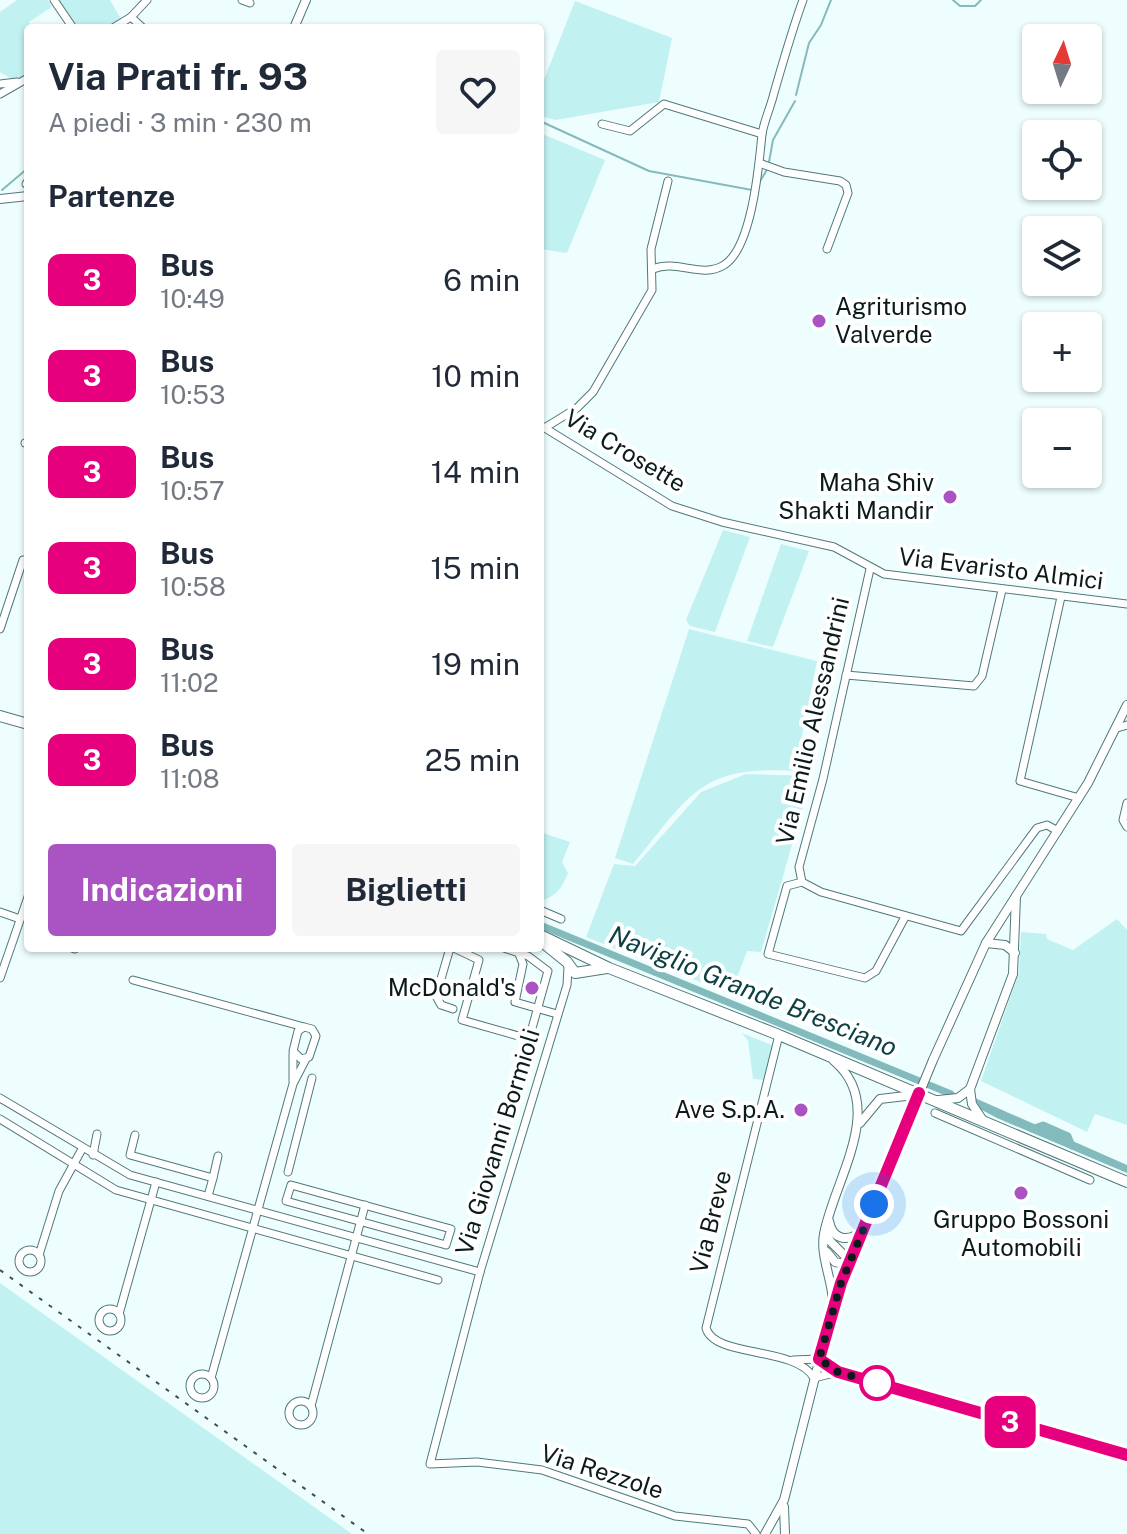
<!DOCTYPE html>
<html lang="it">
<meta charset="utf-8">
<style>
body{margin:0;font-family:"Public Sans",sans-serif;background:#f6f6f7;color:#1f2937;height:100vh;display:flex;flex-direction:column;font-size:30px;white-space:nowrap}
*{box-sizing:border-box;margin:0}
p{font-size:26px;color:#747a83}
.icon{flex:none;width:44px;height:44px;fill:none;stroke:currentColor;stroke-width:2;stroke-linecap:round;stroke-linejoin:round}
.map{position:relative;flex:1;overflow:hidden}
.panel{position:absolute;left:24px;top:24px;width:520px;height:928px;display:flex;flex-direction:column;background:#fff;border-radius:8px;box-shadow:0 2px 6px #0004}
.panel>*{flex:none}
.badge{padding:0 16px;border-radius:12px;font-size:28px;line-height:52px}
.needle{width:52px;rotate:4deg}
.tools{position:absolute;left:1022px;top:24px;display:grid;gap:16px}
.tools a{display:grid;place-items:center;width:80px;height:80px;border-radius:8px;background:#fff;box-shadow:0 2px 6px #0004;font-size:40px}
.you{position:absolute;width:40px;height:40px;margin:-20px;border:6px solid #fff;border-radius:50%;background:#1a73e8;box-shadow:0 0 0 12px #1a73e833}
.map>.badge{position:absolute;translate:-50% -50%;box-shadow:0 0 0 4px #fff}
h2{padding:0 24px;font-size:30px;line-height:72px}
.round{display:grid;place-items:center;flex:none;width:84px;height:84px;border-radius:8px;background:#f6f6f7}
.headline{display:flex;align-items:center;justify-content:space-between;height:136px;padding:0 24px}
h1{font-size:38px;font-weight:700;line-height:60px}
.cta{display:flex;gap:16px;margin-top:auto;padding:16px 24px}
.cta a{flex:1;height:92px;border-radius:8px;background:#a954c2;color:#fff;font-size:32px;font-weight:700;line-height:92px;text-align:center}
.cta a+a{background:#f6f6f7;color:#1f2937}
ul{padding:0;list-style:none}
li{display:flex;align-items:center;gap:24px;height:96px;padding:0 24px}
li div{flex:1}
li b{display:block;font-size:30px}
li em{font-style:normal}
li .badge{min-width:88px;font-weight:700;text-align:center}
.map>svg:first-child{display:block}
.green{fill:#c2f1f2}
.water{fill:#83babb}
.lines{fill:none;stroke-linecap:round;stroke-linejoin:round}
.stream{stroke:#83babb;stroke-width:2}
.canal{stroke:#83babb;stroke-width:7}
.minor-casing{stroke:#517879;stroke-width:9}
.tertiary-casing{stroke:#517879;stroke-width:10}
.secondary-casing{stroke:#517879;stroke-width:12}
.minor{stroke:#fff;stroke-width:7}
.tertiary{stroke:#fff;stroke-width:8}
.secondary{stroke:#fff;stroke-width:10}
.rail{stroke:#405050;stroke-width:2;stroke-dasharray:4 8;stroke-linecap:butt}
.tertiary-bridge-casing{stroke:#517879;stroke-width:10;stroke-linecap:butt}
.tertiary-bridge{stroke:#fff;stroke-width:8}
.line-casing{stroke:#fff;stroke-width:18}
.line{stroke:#e6007e;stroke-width:12}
.walk{stroke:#0b1b1b;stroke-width:8;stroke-dasharray:0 14.4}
.poi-dot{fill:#a954c2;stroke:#fff;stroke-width:3}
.stop-dot{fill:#fff;stroke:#e6007e;stroke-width:4}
.labels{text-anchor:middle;stroke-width:8;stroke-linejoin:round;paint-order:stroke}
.poi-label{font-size:24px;fill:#0b1b1b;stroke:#fff;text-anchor:end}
.street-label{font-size:24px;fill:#0b1b1b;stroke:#fff}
.water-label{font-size:26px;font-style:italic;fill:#0d4143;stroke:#fff}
</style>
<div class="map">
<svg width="1127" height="1534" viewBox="0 0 1127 1534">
<rect width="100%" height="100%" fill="#eefeff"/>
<g class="green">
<path d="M17,0H48L52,7L29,22L32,28H28V75L13,80L0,72V12Z"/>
<path d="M59,0H110L121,19L105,28H77Z"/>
<path d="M575,1L672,38L659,102L556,120L540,116V90Z"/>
<path d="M540,133L605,160L567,253L540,249Z"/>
<path d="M723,530L750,537L715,632L690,626L686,620Z"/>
<path d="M781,544L809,551L773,647L747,641Z"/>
<path d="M689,629L817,661L795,771C698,765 690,796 633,864L615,858Z"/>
<path d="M746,774L812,776L761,952L747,951L731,994L586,937L614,864L635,866L701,792Z"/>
<path d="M540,832L570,842L562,862L568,873C563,887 555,898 540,901Z"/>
<path d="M1117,919L1127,930V1125L1095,1114L1087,1132L981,1081L1019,972L1021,932L1046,934L1047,939L1073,950Z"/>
<path d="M742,1033L774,1046L764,1080L753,1079L748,1041Z"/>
<path d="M0,1283L352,1534H0Z"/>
</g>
<path class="water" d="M975,1098L1127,1165V1173L997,1118L980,1109Z"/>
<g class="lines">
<g class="stream">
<path d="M953,0L960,6H975L981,0"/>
<path d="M796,95L809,43L821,25L831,0"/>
<path d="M540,121L649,171L752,190"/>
<path d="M769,162L773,140L795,101"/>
<path d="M759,183L768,168"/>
<path d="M2,190L28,168"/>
</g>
<g class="canal">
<path d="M540,925L951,1094"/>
<path d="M1032,1129L1043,1125L1068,1136L1072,1146"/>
</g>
<g class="minor-casing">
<g id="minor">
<path d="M54,0L73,28"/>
<path d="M242,0L250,3"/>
<path d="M131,17L143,28"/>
<path d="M113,28L131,17L147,0"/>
<path d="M0,84L17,82"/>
<path d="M0,94L28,78"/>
<path d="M602,124L630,131L664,104L762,134"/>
<path d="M762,164L784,172L840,181L846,185L848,193L827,249"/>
<path d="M26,184L28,181"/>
<path d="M653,269C677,259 702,279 724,265C752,248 759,165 762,134C764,121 771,106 774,93C783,62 792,30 803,0"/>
<path d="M540,425L672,506L722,522L834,547L884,574L1127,604"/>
<path d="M546,427L577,408L593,392L652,290L651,249L668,181"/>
<path d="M25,443H28"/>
<path d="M870,569L823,779L799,867L802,882L821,892L961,931L1037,828L1047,825L1058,831"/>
<path d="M1061,597L1020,781L1079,798"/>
<path d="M0,629L23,560L28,561"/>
<path d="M846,675L974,686L982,676L1002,590"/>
<path d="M1117,728L1127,725"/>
<path d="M1127,803L1123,820L1127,827"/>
<path d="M802,882L787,886L768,954L865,978L876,971L905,917"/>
<path d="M540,910L561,919"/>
<path d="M0,912L20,919"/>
<path d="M72,948L75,949"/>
<path d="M450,948L436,996L441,1005L453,1009"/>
<path d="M454,948L479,960L462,1020L529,1039L548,971L528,956L504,948"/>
<path d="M519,954L523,964L515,1002L557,1014"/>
<path d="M568,967L567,985L480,1272L430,1464L477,1462L542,1470L675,1516L748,1524L756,1534"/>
<path d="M0,978L28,897"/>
<path d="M133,980L304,1027"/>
<path d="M304,1027L312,1029L316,1036L309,1057L301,1059L293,1051L298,1031Z"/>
<path d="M779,1035L706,1328C714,1358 796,1346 814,1378L838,1372"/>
<path d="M293,1081V1054"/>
<path d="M0,1098L130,1175L480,1272"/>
<path d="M935,1113L1090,1180"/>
<path d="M0,1119L116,1190L438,1280"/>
<path d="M135,1135L130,1155L213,1178L208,1196"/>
<path d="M93,1155L97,1134"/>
<path d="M288,1172L312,1078"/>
<path d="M213,1178L218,1156"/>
<path d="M291,1185L451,1229L446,1245L286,1201Z"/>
<circle cx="30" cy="1261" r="11"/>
<path d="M39,1255L59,1191L82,1149"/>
<circle cx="110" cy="1320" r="11"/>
<path d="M119,1314L156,1182"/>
<path d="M793,1360L819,1359L838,1372L1127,1455"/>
<circle cx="202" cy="1386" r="12"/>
<path d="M211,1378L293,1084L306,1059"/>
<circle cx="301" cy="1413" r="12"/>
<path d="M311,1406L365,1205"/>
</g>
</g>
<g class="tertiary-casing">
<g id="tertiary">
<path d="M294,28L306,0"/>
<path d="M0,199L28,196"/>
<path d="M986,943L1005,945L1015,953"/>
<path d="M933,1060L986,943L1088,783L1127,705"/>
<path d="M938,1100L958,1098L970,1089"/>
<path d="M982,1119L972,1104L970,1089L1013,974L1016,896"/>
<path d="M860,1123L880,1099L914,1095"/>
<path d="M829,1221C833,1241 848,1242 863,1231"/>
<path d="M826,1232L830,1241L850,1261"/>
<path d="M827,1252L835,1262L848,1265"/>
<path d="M833,1301C832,1280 820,1255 824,1234C834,1180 888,1106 834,1061"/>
<path d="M784,1507L785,1534"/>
<path d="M765,1534L784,1500L833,1306L907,1123"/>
</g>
</g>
<g class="secondary-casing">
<g id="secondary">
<path d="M0,716L28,724"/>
<path d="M540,935L609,968L779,1035L1127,1182"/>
<path d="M546,945L567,962L575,973L607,968"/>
</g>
</g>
<use href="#minor" class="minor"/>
<use href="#tertiary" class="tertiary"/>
<use href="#secondary" class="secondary"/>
<path class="rail" d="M0,1270L368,1534"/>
<g class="tertiary-bridge-casing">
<path id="tertiary-bridge" d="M907,1123L933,1060"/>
</g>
<use href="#tertiary-bridge" class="tertiary-bridge"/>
</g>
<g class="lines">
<g class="line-casing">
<path id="line" d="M919,1093L841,1283L819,1359L838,1372L1127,1455"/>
</g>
<use href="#line" class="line"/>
<path class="walk" d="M874,1204L841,1283L819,1359L838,1372L877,1383"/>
</g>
<g class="poi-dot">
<circle cx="819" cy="321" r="8"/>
<circle cx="950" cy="497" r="8"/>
<circle cx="532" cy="988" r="8"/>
<circle cx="801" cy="1110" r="8"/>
<circle cx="1021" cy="1193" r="8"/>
</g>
<circle class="stop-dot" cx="877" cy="1383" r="16"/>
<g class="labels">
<g class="poi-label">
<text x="835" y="315" text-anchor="start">Agriturismo<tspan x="835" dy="28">Valverde</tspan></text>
<text x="934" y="491">Maha Shiv<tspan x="934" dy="28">Shakti Mandir</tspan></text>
<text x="516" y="996">McDonald's</text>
<text x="785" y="1118">Ave S.p.A.</text>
<text x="1021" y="1228" text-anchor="middle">Gruppo Bossoni<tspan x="1021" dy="28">Automobili</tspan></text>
</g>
<g class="street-label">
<text transform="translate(625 451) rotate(31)" y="8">Via Crosette</text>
<text transform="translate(1001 569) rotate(7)" y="8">Via Evaristo Almici</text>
<text transform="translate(813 721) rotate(-77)" y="8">Via Emilio Alessandrini</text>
<text transform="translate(498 1142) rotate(-73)" y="8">Via Giovanni Bormioli</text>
<text transform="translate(711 1222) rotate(-76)" y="8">Via Breve</text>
<text transform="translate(602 1472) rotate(18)" y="8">Via Rezzole</text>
</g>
<g class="water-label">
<text transform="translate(753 991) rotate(22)" y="9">Naviglio Grande Bresciano</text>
</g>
</g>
</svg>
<div class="tools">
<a><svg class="needle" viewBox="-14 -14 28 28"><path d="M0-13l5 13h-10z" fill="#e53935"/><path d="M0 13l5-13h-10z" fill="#747a83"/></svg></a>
<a><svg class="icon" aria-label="locate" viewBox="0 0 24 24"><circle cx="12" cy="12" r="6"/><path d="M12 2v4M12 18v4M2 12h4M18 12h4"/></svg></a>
<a><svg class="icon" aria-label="layers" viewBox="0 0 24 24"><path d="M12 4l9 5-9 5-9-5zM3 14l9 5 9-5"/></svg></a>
<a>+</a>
<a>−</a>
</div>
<div class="you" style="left:874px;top:1204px"></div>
<b class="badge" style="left:1010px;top:1422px;background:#e6007e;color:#fff">3</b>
<section class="panel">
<div class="headline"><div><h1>Via Prati fr. 93</h1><p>A piedi · 3 min · 230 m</p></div><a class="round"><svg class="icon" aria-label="heart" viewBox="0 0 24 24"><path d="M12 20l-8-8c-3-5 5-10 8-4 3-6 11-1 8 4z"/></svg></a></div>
<h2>Partenze</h2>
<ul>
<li><span class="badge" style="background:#e6007e;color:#fff">3</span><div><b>Bus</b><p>10:49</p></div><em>6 min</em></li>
<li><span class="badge" style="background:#e6007e;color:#fff">3</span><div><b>Bus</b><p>10:53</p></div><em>10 min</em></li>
<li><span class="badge" style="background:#e6007e;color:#fff">3</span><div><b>Bus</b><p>10:57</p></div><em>14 min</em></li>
<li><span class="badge" style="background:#e6007e;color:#fff">3</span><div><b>Bus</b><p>10:58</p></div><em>15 min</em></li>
<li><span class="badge" style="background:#e6007e;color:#fff">3</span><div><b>Bus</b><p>11:02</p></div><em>19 min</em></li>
<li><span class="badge" style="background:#e6007e;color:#fff">3</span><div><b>Bus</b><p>11:08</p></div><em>25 min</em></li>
</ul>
<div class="cta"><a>Indicazioni</a><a>Biglietti</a></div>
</section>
</div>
